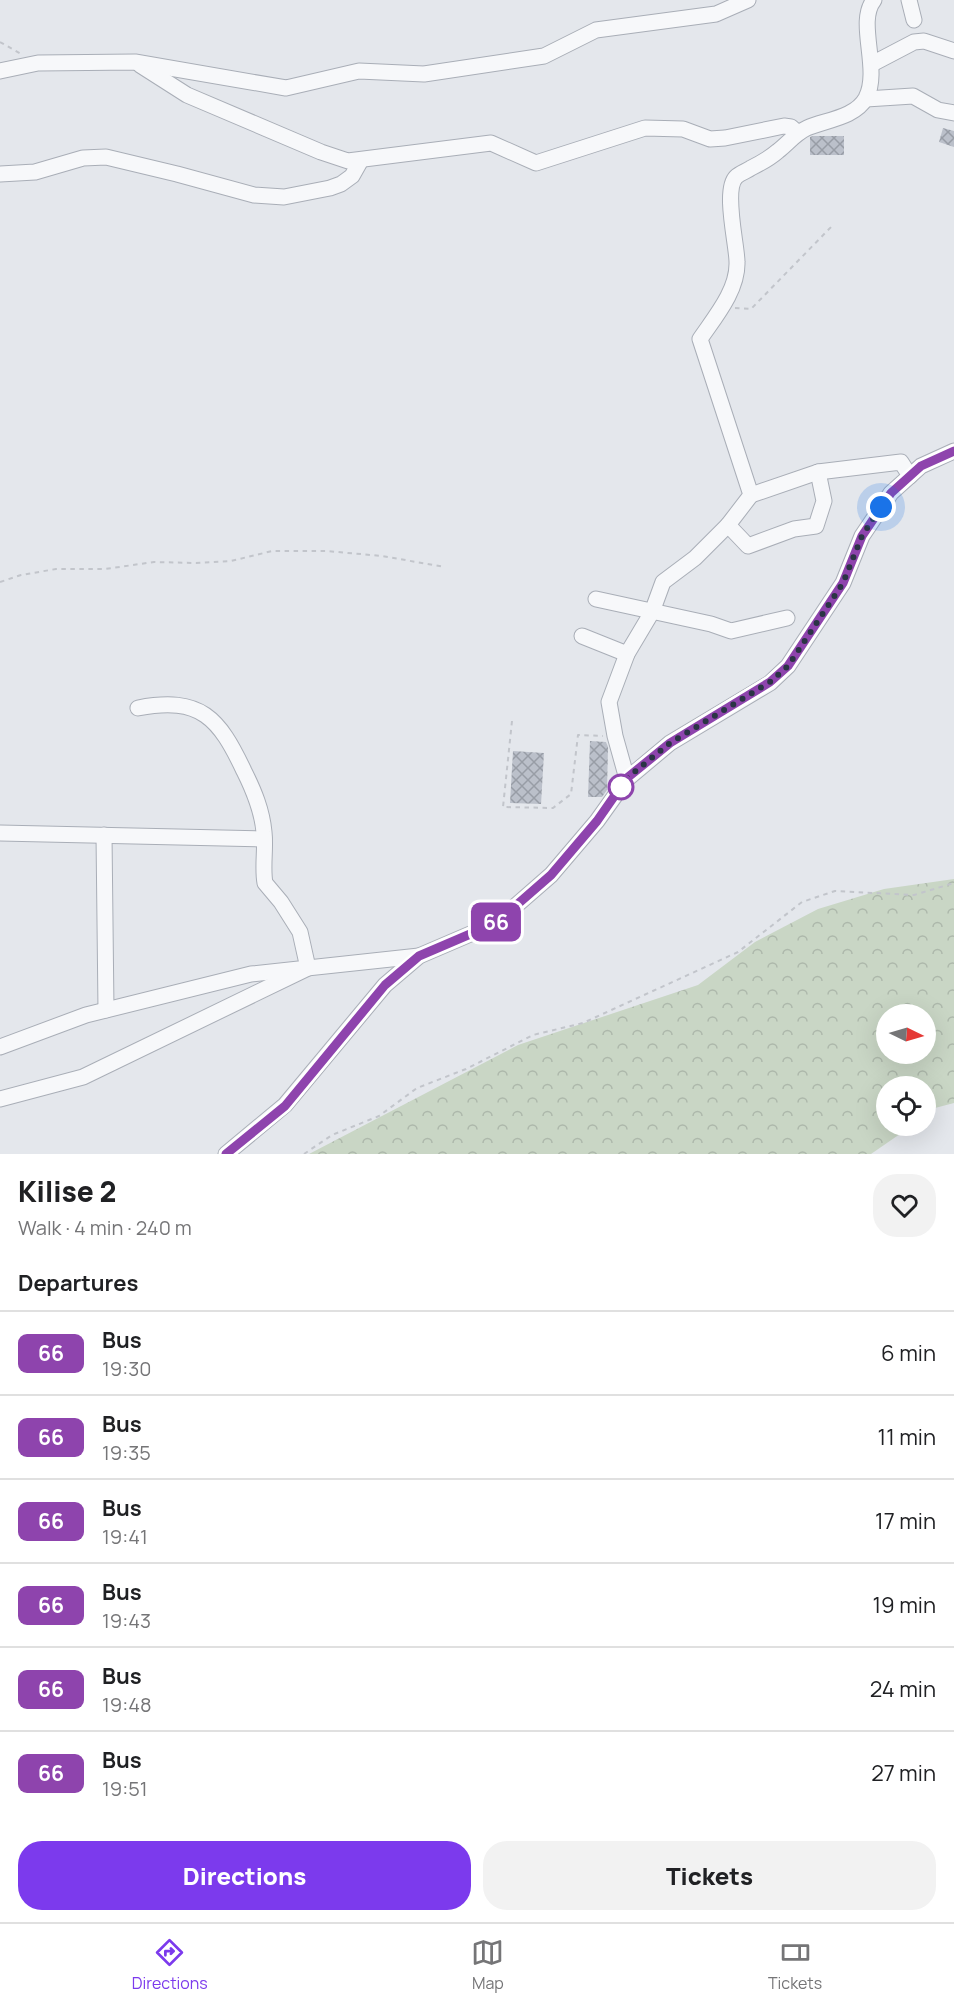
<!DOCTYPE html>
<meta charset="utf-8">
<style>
body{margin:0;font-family:Manrope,sans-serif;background:#f2f2f2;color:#202124;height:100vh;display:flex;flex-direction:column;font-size:22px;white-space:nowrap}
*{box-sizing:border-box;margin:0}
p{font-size:20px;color:#757577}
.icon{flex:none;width:33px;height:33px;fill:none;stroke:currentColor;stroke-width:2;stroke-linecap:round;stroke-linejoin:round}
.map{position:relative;height:1154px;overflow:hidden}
.drawer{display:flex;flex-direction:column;background:#fff;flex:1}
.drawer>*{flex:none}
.badge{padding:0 12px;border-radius:9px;font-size:21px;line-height:39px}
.needle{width:39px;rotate:95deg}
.fabs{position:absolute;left:876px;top:1004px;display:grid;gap:12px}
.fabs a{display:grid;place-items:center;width:60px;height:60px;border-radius:50%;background:#fff;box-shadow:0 6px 24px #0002;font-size:30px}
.you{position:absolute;width:30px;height:30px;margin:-15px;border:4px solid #fff;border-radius:50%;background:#1a73e8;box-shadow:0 0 0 9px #1a73e833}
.map>.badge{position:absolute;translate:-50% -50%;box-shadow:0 0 0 3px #fff}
h2{padding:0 18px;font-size:22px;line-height:54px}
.round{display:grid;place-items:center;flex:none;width:63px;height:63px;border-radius:24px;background:#f2f2f2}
.overview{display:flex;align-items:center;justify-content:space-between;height:102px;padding:0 18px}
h1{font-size:28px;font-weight:800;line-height:45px}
.button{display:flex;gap:12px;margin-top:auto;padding:12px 18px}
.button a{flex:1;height:69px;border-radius:24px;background:#7c3aed;color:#fff;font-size:24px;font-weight:800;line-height:69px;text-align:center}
.button a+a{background:#f2f2f2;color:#202124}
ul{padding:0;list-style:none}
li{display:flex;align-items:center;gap:18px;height:84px;padding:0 18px;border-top:2px solid #e0e0e0}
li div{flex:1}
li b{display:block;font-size:22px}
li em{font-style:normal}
li .badge{min-width:66px;font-weight:700;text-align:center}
.dock{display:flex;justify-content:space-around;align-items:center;height:84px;border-top:2px solid #e0e0e0;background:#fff;font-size:16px;color:#757577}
.dock a{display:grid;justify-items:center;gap:3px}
.dock .selected{color:#7c3aed}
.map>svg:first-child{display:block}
.forest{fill:url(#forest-crowns);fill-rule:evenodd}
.building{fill:url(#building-cross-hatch)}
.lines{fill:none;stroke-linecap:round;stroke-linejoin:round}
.minor-casing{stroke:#a9aeb7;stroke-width:17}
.path{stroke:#c2c5cb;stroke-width:2;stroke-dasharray:4.5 4.5;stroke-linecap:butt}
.minor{stroke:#f7f8fa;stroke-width:15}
.line-casing{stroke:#fff;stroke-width:14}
.line{stroke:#8e44ad;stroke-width:9}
.walk{stroke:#2b3445;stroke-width:6;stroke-dasharray:0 10.8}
.stop-dot{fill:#fff;stroke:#8e44ad;stroke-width:3}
</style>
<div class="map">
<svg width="954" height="1154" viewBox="0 0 954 1154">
<defs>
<pattern id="forest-crowns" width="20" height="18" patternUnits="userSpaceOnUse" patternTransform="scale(1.5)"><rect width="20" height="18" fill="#c9d6c5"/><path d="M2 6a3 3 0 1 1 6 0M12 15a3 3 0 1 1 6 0" fill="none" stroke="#adb8ab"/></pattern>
<pattern id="building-cross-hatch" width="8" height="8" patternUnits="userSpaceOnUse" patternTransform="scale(1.5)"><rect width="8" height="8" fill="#bbc0ca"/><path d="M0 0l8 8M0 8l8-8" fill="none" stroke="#989da6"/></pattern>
</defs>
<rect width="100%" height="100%" fill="#e4e7ec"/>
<path class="forest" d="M954,879V1103L935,1108L926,1114V1086H886V1125H913L871,1154H309L518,1045L698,985L755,942L818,909L884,889ZM886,1014H926V1053H886Z"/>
<g class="building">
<path d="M943,128L954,131V147L939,142Z"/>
<path d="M813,136H844V155H810V137Z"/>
<path d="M590,741L606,742L608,747L607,790L602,797H588Z"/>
<path d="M513,751L544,753L541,804L510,803Z"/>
</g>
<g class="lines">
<g class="minor-casing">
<g id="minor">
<path d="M909,0L914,20"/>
<path d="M872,64L914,42L924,41L954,51"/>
<path d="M140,65L187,95L321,152L348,161L491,143L536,163L645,128L683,129L710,139L725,138L784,126L791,127L798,133"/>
<path d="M0,71L38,63L135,62L286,88L359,71L424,74L544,56L596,30L716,14L748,0"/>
<path d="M866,99L913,96L938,110L954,113"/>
<path d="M0,174L35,172L83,158L106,157L177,174L254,195L284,197L330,188L341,184L352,176L361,160"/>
<path d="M751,495L818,472L901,462L910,476"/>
<path d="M728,525L748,546L794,529L816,526L824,501L818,472"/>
<path d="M596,599L711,624L731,631L787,618"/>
<path d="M582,636L627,654"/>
<path d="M627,779L615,736L609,702L627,654L652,612L663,582L695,558L728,525L751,495L700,339C715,317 738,290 737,262C737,245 723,190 736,177C740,173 747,171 751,168C761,163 770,158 778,151C788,143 796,133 807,128C825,120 855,118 866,98C881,69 856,22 874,0"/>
<path d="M0,833L264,839"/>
<path d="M104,835L106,1010"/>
<path d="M0,1047L86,1015L251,974L419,956"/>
<path d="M0,1099L83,1077L308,968L300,932L281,902L265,883C262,867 266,849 264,832C262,810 254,791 244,771C219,718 201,696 138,708"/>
<path d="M226,1154L285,1105L385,985L419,956L496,923L551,875L597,821L627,779L670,743L770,683L788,666L843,583L862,536L891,493L921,466L954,451"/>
</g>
</g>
<g class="path">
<path d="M0,42L21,54"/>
<path d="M735,308L751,309L834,224"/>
<path d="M0,582L21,575L56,569H105L154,562L196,563L231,561L272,551H326L382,556L445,567"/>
<path d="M512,721L503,807L553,808L571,794L578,735L603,736"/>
<path d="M304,1154L332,1135L379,1116L417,1088L466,1069L533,1035L583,1023L738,952L802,902L835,891L914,895L954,883"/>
</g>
<use href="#minor" class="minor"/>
</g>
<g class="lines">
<g class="line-casing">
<path id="line" d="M226,1154L285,1106L385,985L419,956L496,923L551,875L597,821L627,778L670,743L770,682L788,666L843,583L862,536L891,493L921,466L954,451"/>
</g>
<use href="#line" class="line"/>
<path class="walk" d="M621,787L627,778L670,743L770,682L788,666L843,583L862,536L881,507"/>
</g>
<circle class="stop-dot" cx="621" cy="787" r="12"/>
</svg>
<div class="fabs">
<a><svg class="needle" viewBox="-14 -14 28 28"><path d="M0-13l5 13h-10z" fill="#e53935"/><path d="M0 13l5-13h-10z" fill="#757577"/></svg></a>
<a><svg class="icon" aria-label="locate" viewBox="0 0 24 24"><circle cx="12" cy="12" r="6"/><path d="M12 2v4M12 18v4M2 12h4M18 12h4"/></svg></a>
</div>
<div class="you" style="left:881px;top:507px"></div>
<b class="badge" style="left:496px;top:922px;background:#8e44ad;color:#fff">66</b>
</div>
<section class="drawer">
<div class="overview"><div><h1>Kilise 2</h1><p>Walk · 4 min · 240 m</p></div><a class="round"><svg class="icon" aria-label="heart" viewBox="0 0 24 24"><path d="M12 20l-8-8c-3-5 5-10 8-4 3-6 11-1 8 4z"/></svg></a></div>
<h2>Departures</h2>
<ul>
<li><span class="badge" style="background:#8e44ad;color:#fff">66</span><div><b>Bus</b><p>19:30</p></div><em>6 min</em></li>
<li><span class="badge" style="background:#8e44ad;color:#fff">66</span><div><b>Bus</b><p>19:35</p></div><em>11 min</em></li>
<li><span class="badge" style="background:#8e44ad;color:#fff">66</span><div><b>Bus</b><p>19:41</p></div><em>17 min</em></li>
<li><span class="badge" style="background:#8e44ad;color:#fff">66</span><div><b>Bus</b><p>19:43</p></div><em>19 min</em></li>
<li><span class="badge" style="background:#8e44ad;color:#fff">66</span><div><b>Bus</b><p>19:48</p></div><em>24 min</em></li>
<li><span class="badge" style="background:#8e44ad;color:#fff">66</span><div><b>Bus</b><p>19:51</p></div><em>27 min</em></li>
</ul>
<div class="button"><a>Directions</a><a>Tickets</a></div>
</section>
<nav class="dock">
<a class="selected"><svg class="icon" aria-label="directions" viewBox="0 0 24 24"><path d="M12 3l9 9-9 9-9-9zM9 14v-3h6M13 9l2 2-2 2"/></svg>Directions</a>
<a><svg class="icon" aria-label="map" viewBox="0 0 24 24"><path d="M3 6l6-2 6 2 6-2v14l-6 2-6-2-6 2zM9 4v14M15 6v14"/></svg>Map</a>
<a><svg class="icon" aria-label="tickets" viewBox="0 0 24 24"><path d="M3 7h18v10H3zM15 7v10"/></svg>Tickets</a>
</nav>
